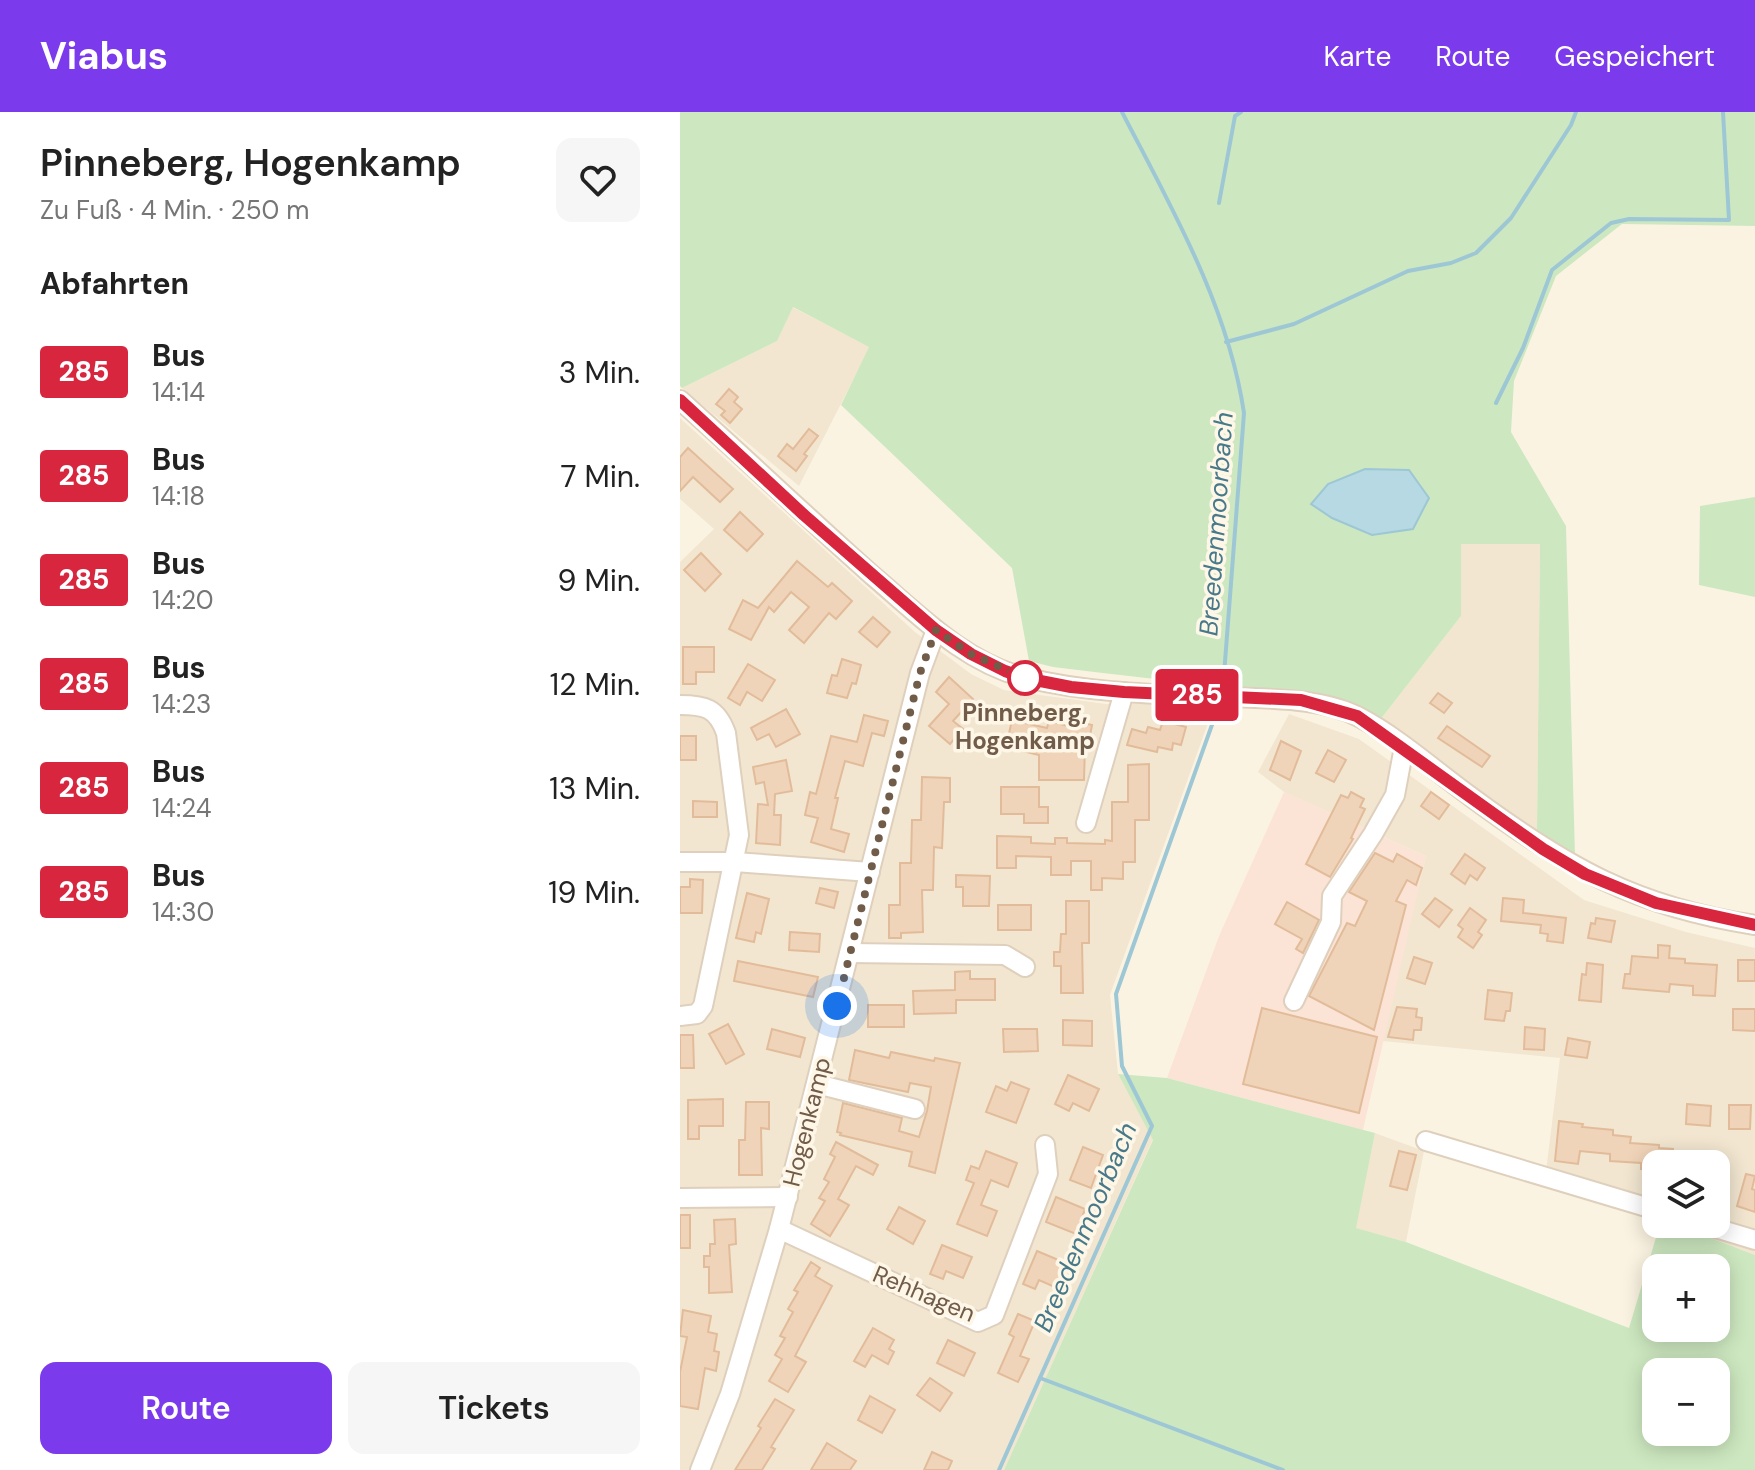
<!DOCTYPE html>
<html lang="de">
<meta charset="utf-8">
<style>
body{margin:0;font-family:"DM Sans",sans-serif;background:#f6f6f6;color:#222;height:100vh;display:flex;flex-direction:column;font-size:30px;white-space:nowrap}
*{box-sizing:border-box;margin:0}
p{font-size:26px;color:#767676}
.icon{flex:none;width:44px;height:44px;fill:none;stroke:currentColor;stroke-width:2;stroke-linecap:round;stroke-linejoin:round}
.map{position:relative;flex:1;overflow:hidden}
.sheet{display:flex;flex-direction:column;background:#fff;width:680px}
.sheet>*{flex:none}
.badge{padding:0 16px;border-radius:6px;font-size:28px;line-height:52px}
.controls{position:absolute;left:962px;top:1038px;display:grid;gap:16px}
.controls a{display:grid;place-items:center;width:88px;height:88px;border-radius:16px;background:#fff;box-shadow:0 4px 20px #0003;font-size:40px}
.you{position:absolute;width:40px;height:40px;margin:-20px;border:6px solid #fff;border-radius:50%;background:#1a73e8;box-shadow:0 0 0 12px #1a73e833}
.map>.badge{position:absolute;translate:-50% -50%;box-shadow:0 0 0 4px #fff}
h2{padding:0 40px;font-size:30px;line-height:72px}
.round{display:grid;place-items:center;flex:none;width:84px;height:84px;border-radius:16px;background:#f6f6f6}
.overview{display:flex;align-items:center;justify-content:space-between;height:136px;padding:0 40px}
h1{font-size:38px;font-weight:600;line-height:60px}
.cta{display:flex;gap:16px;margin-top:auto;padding:16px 40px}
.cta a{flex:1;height:92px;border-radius:16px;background:#7c3aed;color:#fff;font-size:32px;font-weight:600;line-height:92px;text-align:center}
.cta a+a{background:#f6f6f6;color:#222}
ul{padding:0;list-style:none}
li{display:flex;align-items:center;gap:24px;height:104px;padding:0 40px}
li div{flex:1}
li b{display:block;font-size:30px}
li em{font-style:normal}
li .badge{min-width:88px;font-weight:700;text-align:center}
header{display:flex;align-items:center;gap:48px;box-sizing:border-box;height:112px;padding:0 40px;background:#7c3aed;color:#fff}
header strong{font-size:38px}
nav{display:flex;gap:44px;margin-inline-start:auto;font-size:28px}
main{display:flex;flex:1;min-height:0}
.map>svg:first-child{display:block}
.residential{fill:#f2e6d0}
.commercial{fill:#fbe4d5}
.green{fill:#cde8c0;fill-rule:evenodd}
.water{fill:#b6d9e3;stroke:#9dc7d5;stroke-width:2}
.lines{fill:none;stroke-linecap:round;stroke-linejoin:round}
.stream{stroke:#9dc7d5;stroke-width:4}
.building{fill:#f0d4b9;stroke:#e2bc9a;stroke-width:2}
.minor-casing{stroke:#dfd0bd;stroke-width:22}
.minor{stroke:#fff;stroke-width:18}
.line-casing{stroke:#fff;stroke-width:18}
.line{stroke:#d7263d;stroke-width:12}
.walk{stroke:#715b49;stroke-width:8;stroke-dasharray:0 14.4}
.stop-dot{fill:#fff;stroke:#d7263d;stroke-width:4}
.labels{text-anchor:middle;stroke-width:7;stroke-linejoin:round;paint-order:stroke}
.stop-label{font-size:24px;font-weight:bold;fill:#715b49;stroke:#fef7e7}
.street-label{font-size:24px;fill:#715b49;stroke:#fef7e7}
.water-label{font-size:26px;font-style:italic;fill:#47798a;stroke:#fef7e7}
</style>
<header>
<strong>Viabus</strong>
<nav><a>Karte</a><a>Route</a><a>Gespeichert</a></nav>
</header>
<main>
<section class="sheet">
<div class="overview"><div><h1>Pinneberg, Hogenkamp</h1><p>Zu Fuß · 4 Min. · 250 m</p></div><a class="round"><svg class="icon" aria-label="heart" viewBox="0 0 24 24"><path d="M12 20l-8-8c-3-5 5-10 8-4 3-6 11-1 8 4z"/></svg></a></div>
<h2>Abfahrten</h2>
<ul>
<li><span class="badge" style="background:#d7263d;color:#fff">285</span><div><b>Bus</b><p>14:14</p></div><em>3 Min.</em></li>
<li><span class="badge" style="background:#d7263d;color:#fff">285</span><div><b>Bus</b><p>14:18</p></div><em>7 Min.</em></li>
<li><span class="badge" style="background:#d7263d;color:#fff">285</span><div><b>Bus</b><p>14:20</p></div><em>9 Min.</em></li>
<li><span class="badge" style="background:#d7263d;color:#fff">285</span><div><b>Bus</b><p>14:23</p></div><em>12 Min.</em></li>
<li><span class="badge" style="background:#d7263d;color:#fff">285</span><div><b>Bus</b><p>14:24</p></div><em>13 Min.</em></li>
<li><span class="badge" style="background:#d7263d;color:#fff">285</span><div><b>Bus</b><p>14:30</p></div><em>19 Min.</em></li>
</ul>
<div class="cta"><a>Route</a><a>Tickets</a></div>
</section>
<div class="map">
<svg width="1075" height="1358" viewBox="0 0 1075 1358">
<rect width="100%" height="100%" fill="#fbf3e1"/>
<g class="residential">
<path d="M112,195L190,235L119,374L2,276L97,229Z"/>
<path d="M0,306L235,520L291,562L324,578L426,592L536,589L430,883L438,962L473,1027L324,1358H0V450L34,417L0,387Z"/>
<path d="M781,432H860L857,718L700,608L781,504Z"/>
<path d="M609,602L679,627L904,788L1006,820L1075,836V1143L994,1112H1036V1052H976V1106L864,1075L880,946L702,929L746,744L604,680L578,660Z"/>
<path d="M695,1021L744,1039L726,1130L675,1116Z"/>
</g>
<path class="commercial" d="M604,680L746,744L683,1018L487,966L539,824Z"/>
<g class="green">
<path d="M0,0H1075V114L942,112L876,164L834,269L831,320L886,414L895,743L857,718L860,432H781V504L700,608C651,574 603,579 546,574C488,569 431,562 373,555L349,549L332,456L161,293L189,235L113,195L97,229L2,276L0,274Z"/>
<path d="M1075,385V485L1019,473L1020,394Z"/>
<path d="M438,962L487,966L695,1021L676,1116L726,1130L949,1216L980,1112H994L1075,1143V1358H324L473,1028ZM976,1156H1036V1216H976ZM976,1260H1036V1320H976Z"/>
</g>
<path class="water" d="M685,357L729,358L749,386L733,417L692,423L652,406L631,392L648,372Z"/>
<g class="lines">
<g class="stream">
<path d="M442,0C491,95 548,193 564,301L544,563"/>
<path d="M539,91L555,4L561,0"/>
<path d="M546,230L614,212L728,159L771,151L796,141L831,106L891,13L896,0"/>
<path d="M816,291L843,236L872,158L931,111L949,107L1049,108L1043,0"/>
<path d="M360,1266L603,1358"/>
<path d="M319,1358L472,1014L442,954L436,882L533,610"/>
</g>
</g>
<g class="building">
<path d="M49,277L58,285L54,290L62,297L50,311L41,303L45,299L36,292Z"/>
<path d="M129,317L138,324L124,342L127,344L116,359L98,344L107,332L113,337Z"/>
<path d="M8,336L53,377L40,390L13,365L0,379V345Z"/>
<path d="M60,400L83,422L67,439L44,418Z"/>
<path d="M21,441L41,462L25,479L4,458Z"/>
<path d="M117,449L148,475L152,471L172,489L156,507L149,501L124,531L109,518L129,495L111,480L94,500L89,495L71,528L49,517L63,488L78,496Z"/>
<path d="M193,505L210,520L197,535L179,520Z"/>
<path d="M3,535H34V560H16V572H3Z"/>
<path d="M162,547L181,553L176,572L172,571L167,586L147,581L152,563L157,564Z"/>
<path d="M68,552L95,568L82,589L67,580L60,593L48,586Z"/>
<path d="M269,565L293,587L273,609L283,617L270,632L249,614L269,592L256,580Z"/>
<path d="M758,581L772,591L764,601L750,591Z"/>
<path d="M106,597L120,622L96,635L89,622L77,628L71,616Z"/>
<path d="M184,603L208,609L204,624L192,621L183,654L165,649L155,686H158L151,717L169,722L164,740L131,730L138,706L125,703L130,680L136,682L151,624L177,630Z"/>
<path d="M332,608L367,616L369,609L388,614L390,608L412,613L408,634L405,633L404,668H359V643L326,635Z"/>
<path d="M483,609L506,615L501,633L493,631L492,638L478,635L477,640L447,633L452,617L466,621L468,615L480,618Z"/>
<path d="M767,614L810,644L802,655L758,626Z"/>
<rect x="0" y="624" width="16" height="24"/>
<path d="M601,629L621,639L610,668L590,658Z"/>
<path d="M648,638L666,648L654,670L636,661Z"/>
<path d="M106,648L112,679L95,682L94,703H101L100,733L76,731L78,692L88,693L84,670L76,672L73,655Z"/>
<path d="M469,652V708H455V750H443V767L422,766V778H411V749H391V763H371V745L336,744V756H317V724L351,725V731L375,732V726H387V731L425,732V728L432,729V690H448V653Z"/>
<path d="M242,665L270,666V690H264L262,736L254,735L253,778H242L243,820L221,821V826H209V793H220V751H231L232,708H241Z"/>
<path d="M321,675H359V695H368V711H344V702H321Z"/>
<path d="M671,680L684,687L680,695L685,697L671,726L673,727L650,765L626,752L661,683L668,686Z"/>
<path d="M751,680L769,693L759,707L741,694Z"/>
<path d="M13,689L37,690V705H13Z"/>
<path d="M695,741L713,750L717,742L742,756L736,773L727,768L716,789L726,793L694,918L629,884L667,811L675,814L687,789L669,780Z"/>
<path d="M785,742L805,756L797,768L790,763L785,772L771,762Z"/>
<path d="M276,763L310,764L309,794H283V775H276Z"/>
<path d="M10,767L23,768L22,801H0V775H10Z"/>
<path d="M140,776L158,780L154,796L136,791Z"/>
<path d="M67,781L89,787L81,822L76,820L74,830L56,826Z"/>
<path d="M755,786L772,798L759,815L742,802Z"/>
<path d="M823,786L844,788L843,801L886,806L883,831L867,829L868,822L860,821L861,813L821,809Z"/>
<path d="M386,789H409V831H402L403,881H381V854H374V840H380L381,822H386Z"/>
<path d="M607,790L639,808L623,841L616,837L622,827L595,812Z"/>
<rect x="318" y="793" width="33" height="25"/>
<path d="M790,796L806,808L798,820L802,823L793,836L778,825L783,817L778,813Z"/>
<path d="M916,806L935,809L931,830L908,826L911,811L915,812Z"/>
<path d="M110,820L140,822L139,840L109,838Z"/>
<path d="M978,833L990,834L989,846L1005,847V851L1037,853L1035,884L1013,883V874L990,872L989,880L943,876L945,862H950L952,844L978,846Z"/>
<path d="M734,845L752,851L745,872L727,866Z"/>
<rect x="1058" y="848" width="17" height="21"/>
<path d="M58,849L138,865L133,885L54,869Z"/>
<path d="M907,851L923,853L921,890L899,888L902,862L906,863Z"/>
<path d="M290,859V867H315V888H276V901L234,902L233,879L275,878V860Z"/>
<path d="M808,878L832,881L830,899H826L824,909L805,907Z"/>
<rect x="188" y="893" width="36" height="22"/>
<path d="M717,895L737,897L736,905L742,906L741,918H734L733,928L708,925Z"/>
<path d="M582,896L697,925L679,1001L563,972Z"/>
<path d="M1053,897H1075V919L1053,918Z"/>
<path d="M383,908L412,909V934L383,933Z"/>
<path d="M48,912L64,942L46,952L29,922Z"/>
<path d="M845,915L865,917L864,938L844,937Z"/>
<path d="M92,917L125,926L120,945L87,937Z"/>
<path d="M323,917H357L358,939L324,940Z"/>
<path d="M0,923H13L14,956H0Z"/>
<path d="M888,926L910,930L907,946L885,943Z"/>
<path d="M175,938L209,946L211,940L254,949L255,946L280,951L255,1061L229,1054L232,1040L160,1023L161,1021L157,1020L163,991L222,1006L219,1019L239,1025L247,999L251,975L230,971L228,980L169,968Z"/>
<path d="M388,963L419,977L409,999L393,991L389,999L375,992Z"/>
<path d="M331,970L349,977L336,1011L306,1000L316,974L327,979Z"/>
<path d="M43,987V1014H19V1027H8V988Z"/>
<path d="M66,990H89V1017L81,1016L82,1063H59V1028H65Z"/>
<path d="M1007,992L1031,994L1030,1014L1006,1012Z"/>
<path d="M1049,993H1071L1070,1017H1049Z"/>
<path d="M879,1009L903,1012L902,1015L933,1018V1023L951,1025L950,1031L979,1033V1036L993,1037L992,1052H976V1058L961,1057V1051L930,1049V1042L900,1039L898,1052L875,1049Z"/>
<path d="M156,1030L198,1053L193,1063L176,1054L158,1087L169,1093L150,1124L131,1112L145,1089L139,1086L149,1070L144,1067L155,1045L150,1042Z"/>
<path d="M403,1035L423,1043L411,1076L390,1068Z"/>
<path d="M306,1039L337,1051L328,1075L311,1068L301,1093L317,1099L307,1124L277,1112L294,1071L286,1068L291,1054L299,1057Z"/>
<path d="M719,1039L736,1043L727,1078L710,1074Z"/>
<path d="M1066,1062L1075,1064L1072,1077L1075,1078V1100L1057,1094Z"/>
<path d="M376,1085L405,1097L396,1122L366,1110Z"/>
<path d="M219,1095L245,1109L233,1132L207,1117Z"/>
<rect x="0" y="1103" width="10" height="33"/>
<path d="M55,1107L56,1132L49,1133L52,1180L29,1181V1155H24V1144H30V1132H35L34,1108Z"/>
<path d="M262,1133L292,1145L283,1166L266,1159L263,1167L250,1162Z"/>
<path d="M357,1139L388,1152L377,1176L359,1168L355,1177L343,1172Z"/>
<path d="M131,1150L140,1156L135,1164L152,1174L115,1244L126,1250L108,1280L89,1269L102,1247L95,1243L105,1226L100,1224L113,1200L108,1197L118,1180L114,1178Z"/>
<path d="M3,1198L31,1204L28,1220L37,1222L34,1239L39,1240L36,1259L25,1256L18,1297L0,1294V1260L7,1225L0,1224Z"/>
<path d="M338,1202L355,1209L340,1244L349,1247L338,1270L318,1261L334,1225L329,1222Z"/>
<path d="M193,1216L214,1228L209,1237L214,1240L208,1252L192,1243L185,1255L174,1249Z"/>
<path d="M268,1228L295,1241L284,1264L257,1251Z"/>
<path d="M250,1266L272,1281L260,1299L237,1283Z"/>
<path d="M190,1284L215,1298L202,1321L178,1308Z"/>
<path d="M95,1287L114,1298L91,1335L95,1337L82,1358H55L81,1316L78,1314Z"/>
<path d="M147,1331L176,1349L170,1358H131Z"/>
<path d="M252,1340L272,1349L268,1358H244Z"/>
</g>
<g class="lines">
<g class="minor-casing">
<g id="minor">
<path d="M0,288C65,346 128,406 193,464C239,503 286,552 347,566C413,582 483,582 551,585C590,587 644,586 679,605C719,626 754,658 790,684C886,755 956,795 1075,813"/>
<path d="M0,593C25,593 37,596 46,621L59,723L23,894L17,902L0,904"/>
<path d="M406,711L444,580"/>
<path d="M0,750H55L190,760"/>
<path d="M170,841L325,843L345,855"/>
<path d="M614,889L651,810L652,784L693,722L715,683L724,635"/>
<path d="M137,972L235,997"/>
<path d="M746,1029L976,1098"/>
<path d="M0,1086L108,1085"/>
<path d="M1022,1112L1075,1128"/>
<path d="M99,1117L298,1210L314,1203L368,1062L365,1033"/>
<path d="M20,1358L50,1282L99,1117L240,561L256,518"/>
</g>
</g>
<use href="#minor" class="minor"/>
</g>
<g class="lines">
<g class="line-casing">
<path id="line" d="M0,288L124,403L256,518L291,542L325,559L345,566L391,575L444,580L621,588L677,604L863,737L905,762L976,791L1075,813"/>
</g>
<use href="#line" class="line"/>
<path class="walk" d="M157,894L240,561L256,518L291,542L345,566"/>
</g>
<circle class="stop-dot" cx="345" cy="566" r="16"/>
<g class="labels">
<g class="stop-label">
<text x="345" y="609">Pinneberg,<tspan x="345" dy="28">Hogenkamp</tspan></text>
</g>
<g class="street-label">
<text transform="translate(127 1010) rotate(-76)" y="8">Hogenkamp</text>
<text transform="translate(244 1182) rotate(23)" y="8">Rehhagen</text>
</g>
<g class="water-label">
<text transform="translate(536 412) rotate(-86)" y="9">Breedenmoorbach</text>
<text transform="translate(405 1115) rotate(-67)" y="9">Breedenmoorbach</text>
</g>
</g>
</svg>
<div class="controls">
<a><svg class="icon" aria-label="layers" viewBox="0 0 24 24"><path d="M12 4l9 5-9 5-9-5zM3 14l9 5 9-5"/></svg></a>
<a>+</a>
<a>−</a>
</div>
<div class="you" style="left:157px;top:894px"></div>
<b class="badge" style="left:517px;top:583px;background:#d7263d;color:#fff">285</b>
</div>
</main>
